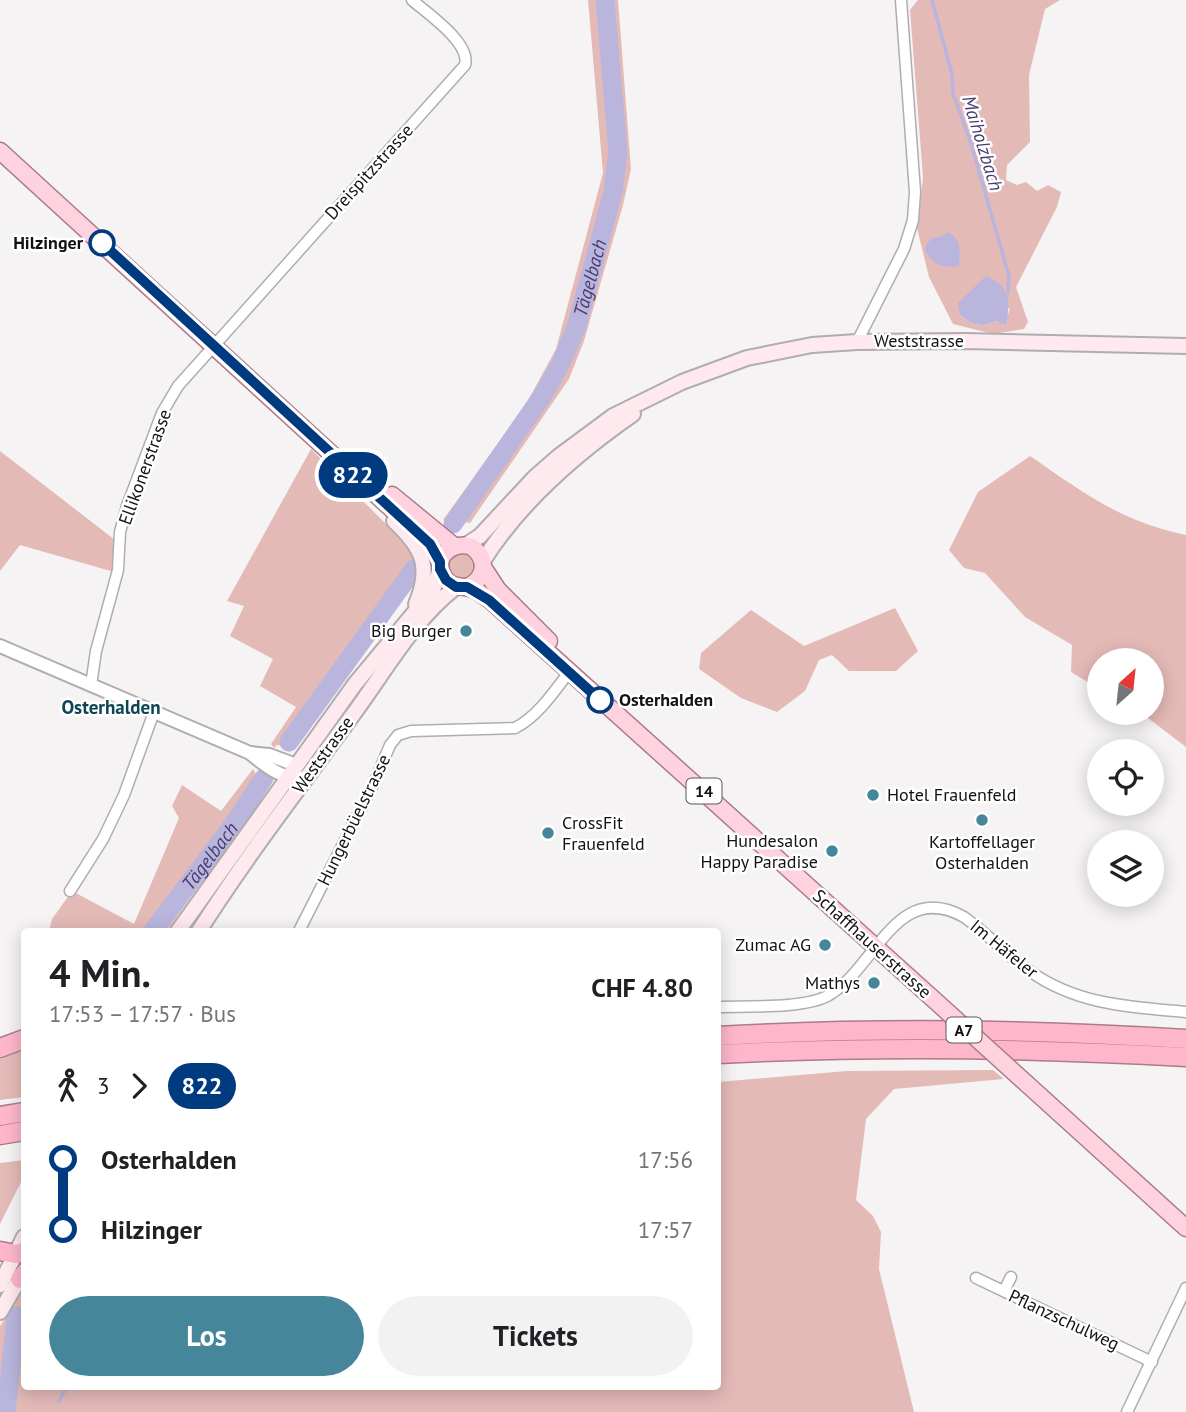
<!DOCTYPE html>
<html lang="de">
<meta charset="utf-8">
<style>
body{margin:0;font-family:"PT Sans",sans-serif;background:#f2f2f2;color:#202124;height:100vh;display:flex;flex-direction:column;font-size:26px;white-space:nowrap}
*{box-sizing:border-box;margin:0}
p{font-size:23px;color:#757577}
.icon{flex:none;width:38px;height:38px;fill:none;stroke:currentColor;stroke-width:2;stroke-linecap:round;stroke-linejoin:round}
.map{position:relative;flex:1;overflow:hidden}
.details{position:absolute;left:21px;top:928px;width:700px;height:462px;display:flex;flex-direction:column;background:#fff;border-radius:7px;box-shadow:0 4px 18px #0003}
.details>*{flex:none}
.badge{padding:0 14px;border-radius:23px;font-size:24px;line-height:46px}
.needle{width:46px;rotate:27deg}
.tools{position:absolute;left:1087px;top:648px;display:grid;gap:14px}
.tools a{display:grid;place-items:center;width:77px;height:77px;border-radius:50%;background:#fff;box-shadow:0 4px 18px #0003;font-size:35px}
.map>.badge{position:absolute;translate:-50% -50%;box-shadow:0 0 0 4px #fff}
.legs{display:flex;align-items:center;gap:10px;height:77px;padding:0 28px;font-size:23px}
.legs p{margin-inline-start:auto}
.overview{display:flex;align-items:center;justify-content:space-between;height:119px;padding:0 28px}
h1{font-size:38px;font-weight:600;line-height:52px}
.button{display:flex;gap:14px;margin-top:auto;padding:14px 28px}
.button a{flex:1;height:80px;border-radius:42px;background:#46869a;color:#fff;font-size:28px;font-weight:600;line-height:80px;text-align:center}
.button a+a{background:#f2f2f2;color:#202124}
ul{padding:0 28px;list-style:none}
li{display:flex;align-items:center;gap:24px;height:70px;font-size:26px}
li i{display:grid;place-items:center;width:10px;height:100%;margin:0 9px;background:currentColor}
li i::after{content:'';width:18px;height:18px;margin:-9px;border:5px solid;border-radius:50%;background:#fff}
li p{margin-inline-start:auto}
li:first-child i{background:linear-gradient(#0000 50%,currentColor 0)}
li:last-child i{background:linear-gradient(currentColor 50%,#0000 0)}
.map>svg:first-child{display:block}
.green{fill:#e4bab7;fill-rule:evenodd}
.water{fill:#b9b5dd}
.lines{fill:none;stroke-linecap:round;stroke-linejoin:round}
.stream{stroke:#b9b5dd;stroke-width:3.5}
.river{stroke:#b9b5dd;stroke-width:19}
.minor-casing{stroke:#b0adaf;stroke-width:13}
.tertiary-casing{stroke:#b0adaf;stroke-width:16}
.secondary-casing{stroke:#b0adaf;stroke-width:18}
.primary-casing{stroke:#ab7c8a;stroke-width:19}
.motorway-casing{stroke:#ab7c8a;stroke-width:21}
.minor{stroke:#fff;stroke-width:10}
.tertiary{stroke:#fff;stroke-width:12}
.secondary{stroke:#fee9ef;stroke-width:14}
.primary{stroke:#fed3df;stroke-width:16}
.motorway{stroke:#fdb6ca;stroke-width:18}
.primary-bridge-casing{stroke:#ab7c8a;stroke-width:19;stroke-linecap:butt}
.primary-bridge{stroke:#fed3df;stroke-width:16}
.line-1-casing{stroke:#fff;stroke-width:16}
.line-1{stroke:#003b80;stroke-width:10}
.stop-1-dot{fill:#fff;stroke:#003b80;stroke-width:3.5}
.poi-dot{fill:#46869a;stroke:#fff;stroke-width:2.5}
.labels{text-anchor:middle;stroke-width:5;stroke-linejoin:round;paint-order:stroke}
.shield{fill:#fff;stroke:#5a5859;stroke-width:2}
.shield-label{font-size:16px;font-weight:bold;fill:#131112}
.street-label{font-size:18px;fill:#131112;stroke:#fff}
.stop-label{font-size:18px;font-weight:bold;fill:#131112;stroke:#fff;text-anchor:end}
.poi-label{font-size:18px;fill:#131112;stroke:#fff;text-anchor:end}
.water-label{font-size:19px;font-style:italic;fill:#463d71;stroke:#fff}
.neighbourhood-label{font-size:19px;font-weight:bold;fill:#0d4554;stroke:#fff}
</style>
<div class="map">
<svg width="1186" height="1412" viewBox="0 0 1186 1412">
<rect width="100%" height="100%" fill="#f6f3f5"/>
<g class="green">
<path d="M588,0H618L631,169L623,205L584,341L569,379L470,523L466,522L455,526L443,520L525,406L556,349L603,173Z"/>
<path d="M918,0H1060L1045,9L1029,75L1030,142L1007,165L1006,180L1017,185L1026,182L1037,191L1048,185L1061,192L1057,207L1016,287L1028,322L1024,329L993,334L953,324L929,277L917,228L923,177L910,10ZM1010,308L1005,324L995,321C982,329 971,324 960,315Z"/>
<path d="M311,449L407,545C414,556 416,561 407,572L414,581L383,621L298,744L294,747L277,745L274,748L271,744L296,707L260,686L273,659L230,636L244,606L227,601Z"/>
<path d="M0,451L115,540L114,572L20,545L0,571Z"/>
<path d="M1030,456C1084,493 1120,521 1186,535V747L1140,712H1152V660H1099V689L1071,672L1072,645L1025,617L985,573L964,568L949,550L978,492Z"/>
<circle cx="462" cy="566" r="14"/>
<path d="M895,608L918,651L896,671H849L832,655L819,660L805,691L777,712L741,698L699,669L701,653L751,610L804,646Z"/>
<path d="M253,769L256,774L252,782L257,775L266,783L250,812L167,931H49L52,919L72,891L134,924L179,818L172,806L182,785L221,811Z"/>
<path d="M24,1050V1097L0,1100V1059Z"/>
<path d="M993,1070L1004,1079L894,1089L866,1119L856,1200L873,1216L881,1232L879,1269L914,1412H0V1326L24,1288V1386H718V1082L847,1071Z"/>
<path d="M24,1160V1176L0,1224V1163Z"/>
</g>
<g class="water">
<path d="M948,232C962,239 960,252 959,266C944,268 929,265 925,248L931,238L940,237Z"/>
<path d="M986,276C1010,285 1011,302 1006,325L995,321C982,329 971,324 960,315L958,303Z"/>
</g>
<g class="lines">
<g class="stream">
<path d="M932,0L952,74L953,94L970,140L1009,276L1008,293"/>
<path d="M59,1401L67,1386"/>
</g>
<g class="river">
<path id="s1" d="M453,524L543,395L561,363L576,328L613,192L618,152L605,0"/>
<path d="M289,742L414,569"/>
<path id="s2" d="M153,931L233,825L264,778"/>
<path d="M6,1412L16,1316"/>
</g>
<g class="minor-casing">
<g id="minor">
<path d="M857,342L904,249L913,220L915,192L901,0"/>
<path d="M91,685L96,651L118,570L120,532L127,506L162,413L178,386L465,65C471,43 428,14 412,0"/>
<path d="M70,891L103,839L124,795L154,712"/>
<path d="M299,931L374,783L390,745L398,735L411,731L515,728C537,717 554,692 569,672"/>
<path d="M718,1007C746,1006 806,1009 829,995C876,968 896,879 964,917C988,934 1007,956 1031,972C1078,1005 1131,1007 1186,1012"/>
<path d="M976,1278L1152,1362"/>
<path d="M1004,1291L1011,1277"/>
<path d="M1127,1412L1186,1288"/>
</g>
</g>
<g class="tertiary-casing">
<g id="tertiary">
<path d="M0,646L250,753C267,767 285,782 308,777"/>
<path d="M250,753L269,755L296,765"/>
</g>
</g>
<g class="secondary-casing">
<g id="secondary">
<path d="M394,521C422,547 432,566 416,604"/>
<path d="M466,545L480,536L535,477L559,456L613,416L682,382L747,358L812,345L857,342L965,341L1186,346"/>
<path d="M483,561C520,502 577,453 633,414"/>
<path d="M178,931L355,684L433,590L440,569"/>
<path d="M199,931C246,857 300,787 352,716C384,673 413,620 456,587"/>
<path d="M0,1285L24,1237"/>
<path d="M0,1312L24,1271"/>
</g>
</g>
<g class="primary-casing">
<g id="primary">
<path d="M0,151L430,544L440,562"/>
<path d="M392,495L454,546"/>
<path d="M483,567L498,590L549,641"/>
<path d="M467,587C486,579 488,559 472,547C455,541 434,554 442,573C447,588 458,585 470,588C477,590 483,596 490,600L931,997"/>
<path d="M1027,1084L1186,1228"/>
</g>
</g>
<g class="motorway-casing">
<g id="motorway">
<path d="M718,1036C874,1027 1030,1029 1186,1039"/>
<path d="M0,1048L24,1039"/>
<path d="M718,1054C874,1046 1030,1048 1186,1057"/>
<path d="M0,1116L24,1112"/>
<path d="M0,1135L24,1131"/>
<path d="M0,1251L16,1254L24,1252"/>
<path d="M20,1279L24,1274"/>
</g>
</g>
<use href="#minor" class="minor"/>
<use href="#tertiary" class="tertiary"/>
<use href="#secondary" class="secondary"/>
<use href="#primary" class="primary"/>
<use href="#motorway" class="motorway"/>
<g class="primary-bridge-casing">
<path id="primary-bridge" d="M931,997L1027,1084"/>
</g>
<use href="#primary-bridge" class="primary-bridge"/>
</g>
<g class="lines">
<g class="line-1-casing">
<path id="line-1" d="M102,243L430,544L440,562V569L446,580L456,587H467L489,600L600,700"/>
</g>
<use href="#line-1" class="line-1"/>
</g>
<g class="stop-1-dot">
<circle cx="102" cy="243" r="12"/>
<circle cx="600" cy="700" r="12"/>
</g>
<g class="poi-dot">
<circle cx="466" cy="631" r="7"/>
<circle cx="873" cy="795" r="7"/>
<circle cx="982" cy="820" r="7"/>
<circle cx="548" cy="833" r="7"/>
<circle cx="832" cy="851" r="7"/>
<circle cx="825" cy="945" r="7"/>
<circle cx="874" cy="983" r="7"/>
</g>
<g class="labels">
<g class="shield">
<rect x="686.5" y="778.5" width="35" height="25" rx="5"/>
<rect x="946.5" y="1017.5" width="35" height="25" rx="5"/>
</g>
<g class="shield-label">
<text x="704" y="797">14</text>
<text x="964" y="1036">A7</text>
</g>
<g class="street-label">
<text transform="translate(369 172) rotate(-48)" y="6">Dreispitzstrasse</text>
<text x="919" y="347">Weststrasse</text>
<text transform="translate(145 467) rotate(-70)" y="6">Ellikonerstrasse</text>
<text transform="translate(323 755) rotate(-54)" y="6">Weststrasse</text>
<text transform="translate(354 820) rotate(-64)" y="6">Hungerbüelstrasse</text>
<text transform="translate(872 944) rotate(42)" y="6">Schaffhauserstrasse</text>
<text transform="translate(1004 949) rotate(39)" y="6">Im Häfeler</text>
<text transform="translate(1064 1320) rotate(25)" y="6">Pflanzschulweg</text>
</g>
<g class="stop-label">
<text x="83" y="249">Hilzinger</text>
<text x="619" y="706" text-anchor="start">Osterhalden</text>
</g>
<g class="poi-label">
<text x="452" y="637">Big Burger</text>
<text x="887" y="801" text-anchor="start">Hotel Frauenfeld</text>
<text x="562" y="829" text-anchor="start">CrossFit<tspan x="562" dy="21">Frauenfeld</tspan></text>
<text x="818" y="847">Hundesalon<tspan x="818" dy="21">Happy Paradise</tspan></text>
<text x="982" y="848" text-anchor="middle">Kartoffellager<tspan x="982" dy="21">Osterhalden</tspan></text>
<text x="811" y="951">Zumac AG</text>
<text x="860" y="989">Mathys</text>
</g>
<g class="water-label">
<text transform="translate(983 143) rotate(73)" y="7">Maiholzbach</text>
<text dy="7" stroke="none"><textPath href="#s1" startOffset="284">Tägelbach</textPath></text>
<text dy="7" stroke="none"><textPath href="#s2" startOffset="94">Tägelbach</textPath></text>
</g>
<g class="neighbourhood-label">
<text x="111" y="714">Osterhalden</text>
</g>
</g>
</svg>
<div class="tools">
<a><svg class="needle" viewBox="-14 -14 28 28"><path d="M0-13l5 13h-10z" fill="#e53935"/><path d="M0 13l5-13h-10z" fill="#757577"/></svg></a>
<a><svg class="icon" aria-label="locate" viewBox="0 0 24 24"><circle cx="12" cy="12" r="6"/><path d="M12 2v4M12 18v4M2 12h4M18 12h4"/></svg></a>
<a><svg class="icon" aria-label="layers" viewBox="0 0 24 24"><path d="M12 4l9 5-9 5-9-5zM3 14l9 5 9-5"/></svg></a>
</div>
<b class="badge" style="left:353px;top:475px;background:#003b80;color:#fff">822</b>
<section class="details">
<div class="overview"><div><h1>4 Min.</h1><p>17:53 – 17:57 · Bus</p></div><b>CHF 4.80</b></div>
<div class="legs"><svg class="icon" aria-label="walk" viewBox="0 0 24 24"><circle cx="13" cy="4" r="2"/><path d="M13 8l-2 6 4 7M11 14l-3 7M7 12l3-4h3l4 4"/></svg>3<svg class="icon" aria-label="forward" viewBox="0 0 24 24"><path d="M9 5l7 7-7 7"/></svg><b class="badge" style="background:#003b80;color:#fff">822</b></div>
<ul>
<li><i style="color:#003b80"></i><b>Osterhalden</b><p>17:56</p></li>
<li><i style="color:#003b80"></i><b>Hilzinger</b><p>17:57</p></li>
</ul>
<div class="button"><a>Los</a><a>Tickets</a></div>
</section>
</div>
